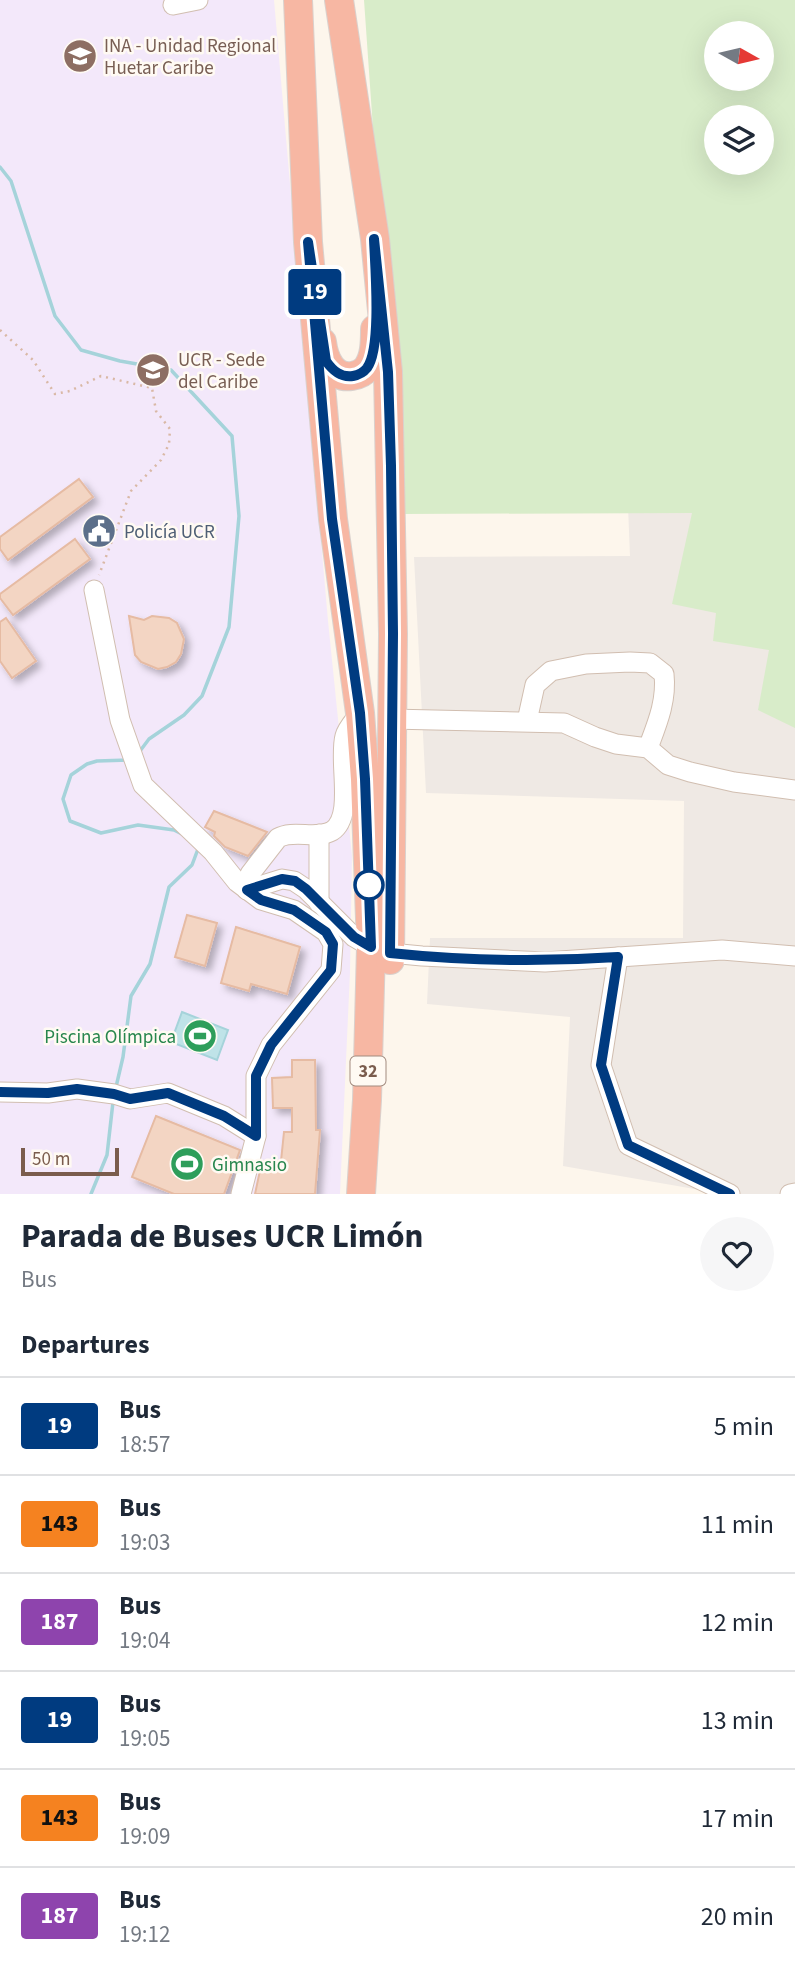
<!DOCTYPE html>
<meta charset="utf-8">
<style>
body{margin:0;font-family:"Source Sans 3",sans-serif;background:#f6f6f7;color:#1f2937;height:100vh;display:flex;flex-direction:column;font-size:26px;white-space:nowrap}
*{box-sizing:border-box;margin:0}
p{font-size:23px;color:#747a83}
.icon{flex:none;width:38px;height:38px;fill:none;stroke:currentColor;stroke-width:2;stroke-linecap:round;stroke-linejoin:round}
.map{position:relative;height:1194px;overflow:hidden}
.drawer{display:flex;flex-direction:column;background:#fff;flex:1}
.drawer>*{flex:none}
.badge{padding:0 14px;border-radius:5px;font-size:24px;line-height:46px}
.needle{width:46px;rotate:98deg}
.buttons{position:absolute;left:704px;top:21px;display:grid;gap:14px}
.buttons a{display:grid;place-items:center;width:70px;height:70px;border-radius:50%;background:#fff;box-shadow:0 7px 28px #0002;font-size:35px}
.scale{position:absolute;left:21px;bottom:18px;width:98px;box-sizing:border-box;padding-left:7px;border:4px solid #7a5c4d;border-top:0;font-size:19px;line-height:24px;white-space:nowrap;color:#7a5c4d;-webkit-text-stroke:5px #fffaf3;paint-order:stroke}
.map>.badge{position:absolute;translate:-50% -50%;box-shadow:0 0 0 4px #fff}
h2{padding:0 21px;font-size:26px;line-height:63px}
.round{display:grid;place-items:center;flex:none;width:74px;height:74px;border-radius:37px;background:#f6f6f7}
.head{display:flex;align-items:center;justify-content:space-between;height:119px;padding:0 21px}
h1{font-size:33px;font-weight:700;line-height:52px}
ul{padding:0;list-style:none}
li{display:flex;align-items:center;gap:21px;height:98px;padding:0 21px;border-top:2px solid #e0e1e3}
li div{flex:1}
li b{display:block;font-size:26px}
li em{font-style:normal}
li .badge{min-width:77px;font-weight:700;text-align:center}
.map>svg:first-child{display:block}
.industrial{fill:#efe9e4;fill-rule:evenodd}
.education{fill:#f3e8fa}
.green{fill:#d8ecc9;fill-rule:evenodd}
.water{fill:#bfe3e8;stroke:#a5d3da;stroke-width:2}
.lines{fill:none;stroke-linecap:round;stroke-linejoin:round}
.stream{stroke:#a5d3da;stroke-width:3.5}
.building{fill:#f3d5c3;stroke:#e6bba3;stroke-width:2;filter:url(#shadow)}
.minor-casing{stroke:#d1beb0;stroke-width:21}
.highway-casing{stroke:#dad1cd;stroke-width:30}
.path{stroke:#d9b8a5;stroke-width:2.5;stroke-dasharray:2 5;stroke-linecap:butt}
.minor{stroke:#fff;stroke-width:19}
.highway{stroke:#f7b7a3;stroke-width:28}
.line-casing{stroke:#fff;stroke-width:16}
.line{stroke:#003b80;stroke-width:10}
.stop-dot{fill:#fff;stroke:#003b80;stroke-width:3.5}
.labels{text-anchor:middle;stroke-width:5;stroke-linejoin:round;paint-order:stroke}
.shield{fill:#fffaf3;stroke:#a28b7f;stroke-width:2}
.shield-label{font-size:18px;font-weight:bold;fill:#7a5c4d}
.education-label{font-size:19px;fill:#785e54;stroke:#fffaf3;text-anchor:start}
.service-label{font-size:19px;fill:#4e5e75;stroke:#fffaf3;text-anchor:start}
.leisure-label{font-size:19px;fill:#27864d;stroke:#fffaf3;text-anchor:end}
</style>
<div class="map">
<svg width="795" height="1194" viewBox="0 0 795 1194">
<defs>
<filter id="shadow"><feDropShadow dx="5" dy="5" stdDeviation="3.5" flood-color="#0004"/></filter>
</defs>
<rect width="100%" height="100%" fill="#fdf6ec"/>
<path class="industrial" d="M610,60L795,124V1194H723L563,1166L570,1017L427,1004L430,938H683L684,801L426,793L414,557L630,556ZM716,117H761V163H716Z"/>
<path class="education" d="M0,0H274L328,621L352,856L350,972L340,1194H0Z"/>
<path class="green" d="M364,0H795V728L758,710L769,650L713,641L716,613L672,604L692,513L400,514ZM716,33H761V79H716ZM716,117H761V163H716Z"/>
<path class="water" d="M182,1012L228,1030L217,1060L171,1042Z"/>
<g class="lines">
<g class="stream">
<path d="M0,167L11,181L55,316L81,350L120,361L171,370L232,436L239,516L229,627L202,696L184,715L149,739L140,751"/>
<path d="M129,760L97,761L87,764L71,775L63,799L70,821L101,833L138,825L174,830L182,834"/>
<path d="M116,1087L123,1057L131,996L150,964L169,887L192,865L198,849"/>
<path d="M91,1194L107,1155L113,1102"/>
</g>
</g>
<g class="building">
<path d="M79,479L93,497L8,560L0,549V537Z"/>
<path d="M75,539L90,559L13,615L0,598V594Z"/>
<path d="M129,616L144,620L152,616L169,618L177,623L184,639L181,654L176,662L167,667L158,669L141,662L135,655Z"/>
<path d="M6,618L36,661L12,678L0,661V622Z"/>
<path d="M214,811L267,832L248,856L225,847L214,836L215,832L205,827Z"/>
<path d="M187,915L217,923L205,966L175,957Z"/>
<path d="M236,927L300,947L287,994L251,984L249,991L221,983Z"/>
<path d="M292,1060H315L316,1130H320L315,1194H255L262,1161H281L284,1132H292V1108H273L272,1078L292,1077Z"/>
<path d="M156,1116L240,1150L224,1194H174L132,1177Z"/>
</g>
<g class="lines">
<g class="minor-casing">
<g id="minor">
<path d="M173,5L198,0"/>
<path d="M94,590L120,720L143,785L213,852L237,882L261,900L294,910L326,932L333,944L331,970L271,1045L256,1076V1136L241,1194"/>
<path d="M391,719L564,723L595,737L616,744L648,748L668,765L690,772L734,782L795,790"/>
<path d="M527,721L535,685L551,671L586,664L630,662L650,663L664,674C667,701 657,724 648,748"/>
<path d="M247,890L250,874L278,838C294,829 316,840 332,831C355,816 338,761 345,736C347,728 355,720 360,713"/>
<path d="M247,890L282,879L294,881L306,889L354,937L371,947"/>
<path d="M319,903V834"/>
<path d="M390,953L422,956L545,962L722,950L795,956"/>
<path d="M618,957L601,1065L628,1145L730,1194"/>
<path d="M0,1092L48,1093L77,1089L114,1094L130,1099L168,1093L224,1116L256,1136"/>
<path d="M790,1194L795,1193"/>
</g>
</g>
<g class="highway-casing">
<g id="highway">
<path d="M298,0L308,242L333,519L360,713L365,779L371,947L367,1100L361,1194"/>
<path d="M339,0L375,239L388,372L393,634L390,960"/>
<path d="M322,342C324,358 332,379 352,376C359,375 363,373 367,368C375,357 375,342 375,329"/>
</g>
</g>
<path class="path" d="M0,330L33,360L55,394L70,391L101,376L152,388L156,411L170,429L169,444L161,460L131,491L99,575"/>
<use href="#minor" class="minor"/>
<use href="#highway" class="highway"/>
</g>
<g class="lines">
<g class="line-casing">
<path id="line" d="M0,1092L48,1093L77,1089L114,1094L130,1099L168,1093L224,1116L256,1136V1076L271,1045L331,970L333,944L326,932L294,910L261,900L247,890L282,879L295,881L306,889L354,937L371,947L365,779L360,713L332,519L308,242L326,361C333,371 341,378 353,376C359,375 363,373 367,368C382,348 375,266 374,239L388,372L391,466L393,634L390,953C466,961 542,962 618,957L601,1065L628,1145L730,1194"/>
</g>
<use href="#line" class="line"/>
</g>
<defs>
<g id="university-disc" transform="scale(1.75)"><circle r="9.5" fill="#8d6e63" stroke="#fffaf3"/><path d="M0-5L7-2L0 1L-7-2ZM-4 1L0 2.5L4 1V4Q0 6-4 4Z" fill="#fff"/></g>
<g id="civic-disc" transform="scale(1.75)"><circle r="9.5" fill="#5c6f8a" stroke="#fffaf3"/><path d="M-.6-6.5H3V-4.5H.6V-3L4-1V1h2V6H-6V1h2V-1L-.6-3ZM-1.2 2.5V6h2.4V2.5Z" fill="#fff"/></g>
<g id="stadium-disc" transform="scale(1.75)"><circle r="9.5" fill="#2e9e5b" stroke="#fffaf3"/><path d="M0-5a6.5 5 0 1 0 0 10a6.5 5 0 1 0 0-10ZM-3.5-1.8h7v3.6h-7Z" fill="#fff"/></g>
</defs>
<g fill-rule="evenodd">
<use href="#university-disc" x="80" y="56"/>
<use href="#university-disc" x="153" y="370"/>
<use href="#civic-disc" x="99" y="531"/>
<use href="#stadium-disc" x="200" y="1036"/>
<use href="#stadium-disc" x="187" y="1164"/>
</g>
<circle class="stop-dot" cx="369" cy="885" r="14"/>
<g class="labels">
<rect class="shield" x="350.5" y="1056.5" width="35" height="29" rx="5"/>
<g class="shield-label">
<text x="368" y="1077">32</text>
</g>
<g class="education-label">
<text x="104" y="52">INA - Unidad Regional<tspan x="104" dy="22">Huetar Caribe</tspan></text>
<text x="178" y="366">UCR - Sede<tspan x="178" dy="22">del Caribe</tspan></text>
</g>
<g class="service-label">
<text x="124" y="538">Policía UCR</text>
</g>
<g class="leisure-label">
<text x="176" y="1043">Piscina Olímpica</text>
<text x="212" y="1171" text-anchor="start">Gimnasio</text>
</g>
</g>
</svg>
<div class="buttons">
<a><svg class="needle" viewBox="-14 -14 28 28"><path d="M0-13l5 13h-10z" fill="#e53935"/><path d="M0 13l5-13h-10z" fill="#747a83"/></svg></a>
<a><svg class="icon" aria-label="layers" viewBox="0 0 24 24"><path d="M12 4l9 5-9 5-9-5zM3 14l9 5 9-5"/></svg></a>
</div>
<div class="scale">50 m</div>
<b class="badge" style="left:315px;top:292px;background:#003b80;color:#fff">19</b>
</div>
<section class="drawer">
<div class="head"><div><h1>Parada de Buses UCR Limón</h1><p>Bus</p></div><a class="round"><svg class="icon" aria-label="heart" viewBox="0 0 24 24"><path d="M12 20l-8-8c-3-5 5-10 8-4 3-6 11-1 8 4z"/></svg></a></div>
<h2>Departures</h2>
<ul>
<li><span class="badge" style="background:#003b80;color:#fff">19</span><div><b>Bus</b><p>18:57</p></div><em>5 min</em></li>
<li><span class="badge" style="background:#f58220;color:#111">143</span><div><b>Bus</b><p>19:03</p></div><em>11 min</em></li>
<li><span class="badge" style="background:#8e44ad;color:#fff">187</span><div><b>Bus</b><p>19:04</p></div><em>12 min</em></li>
<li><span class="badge" style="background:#003b80;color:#fff">19</span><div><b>Bus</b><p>19:05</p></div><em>13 min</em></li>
<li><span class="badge" style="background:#f58220;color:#111">143</span><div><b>Bus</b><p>19:09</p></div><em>17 min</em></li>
<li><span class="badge" style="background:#8e44ad;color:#fff">187</span><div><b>Bus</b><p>19:12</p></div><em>20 min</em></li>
</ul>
</section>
